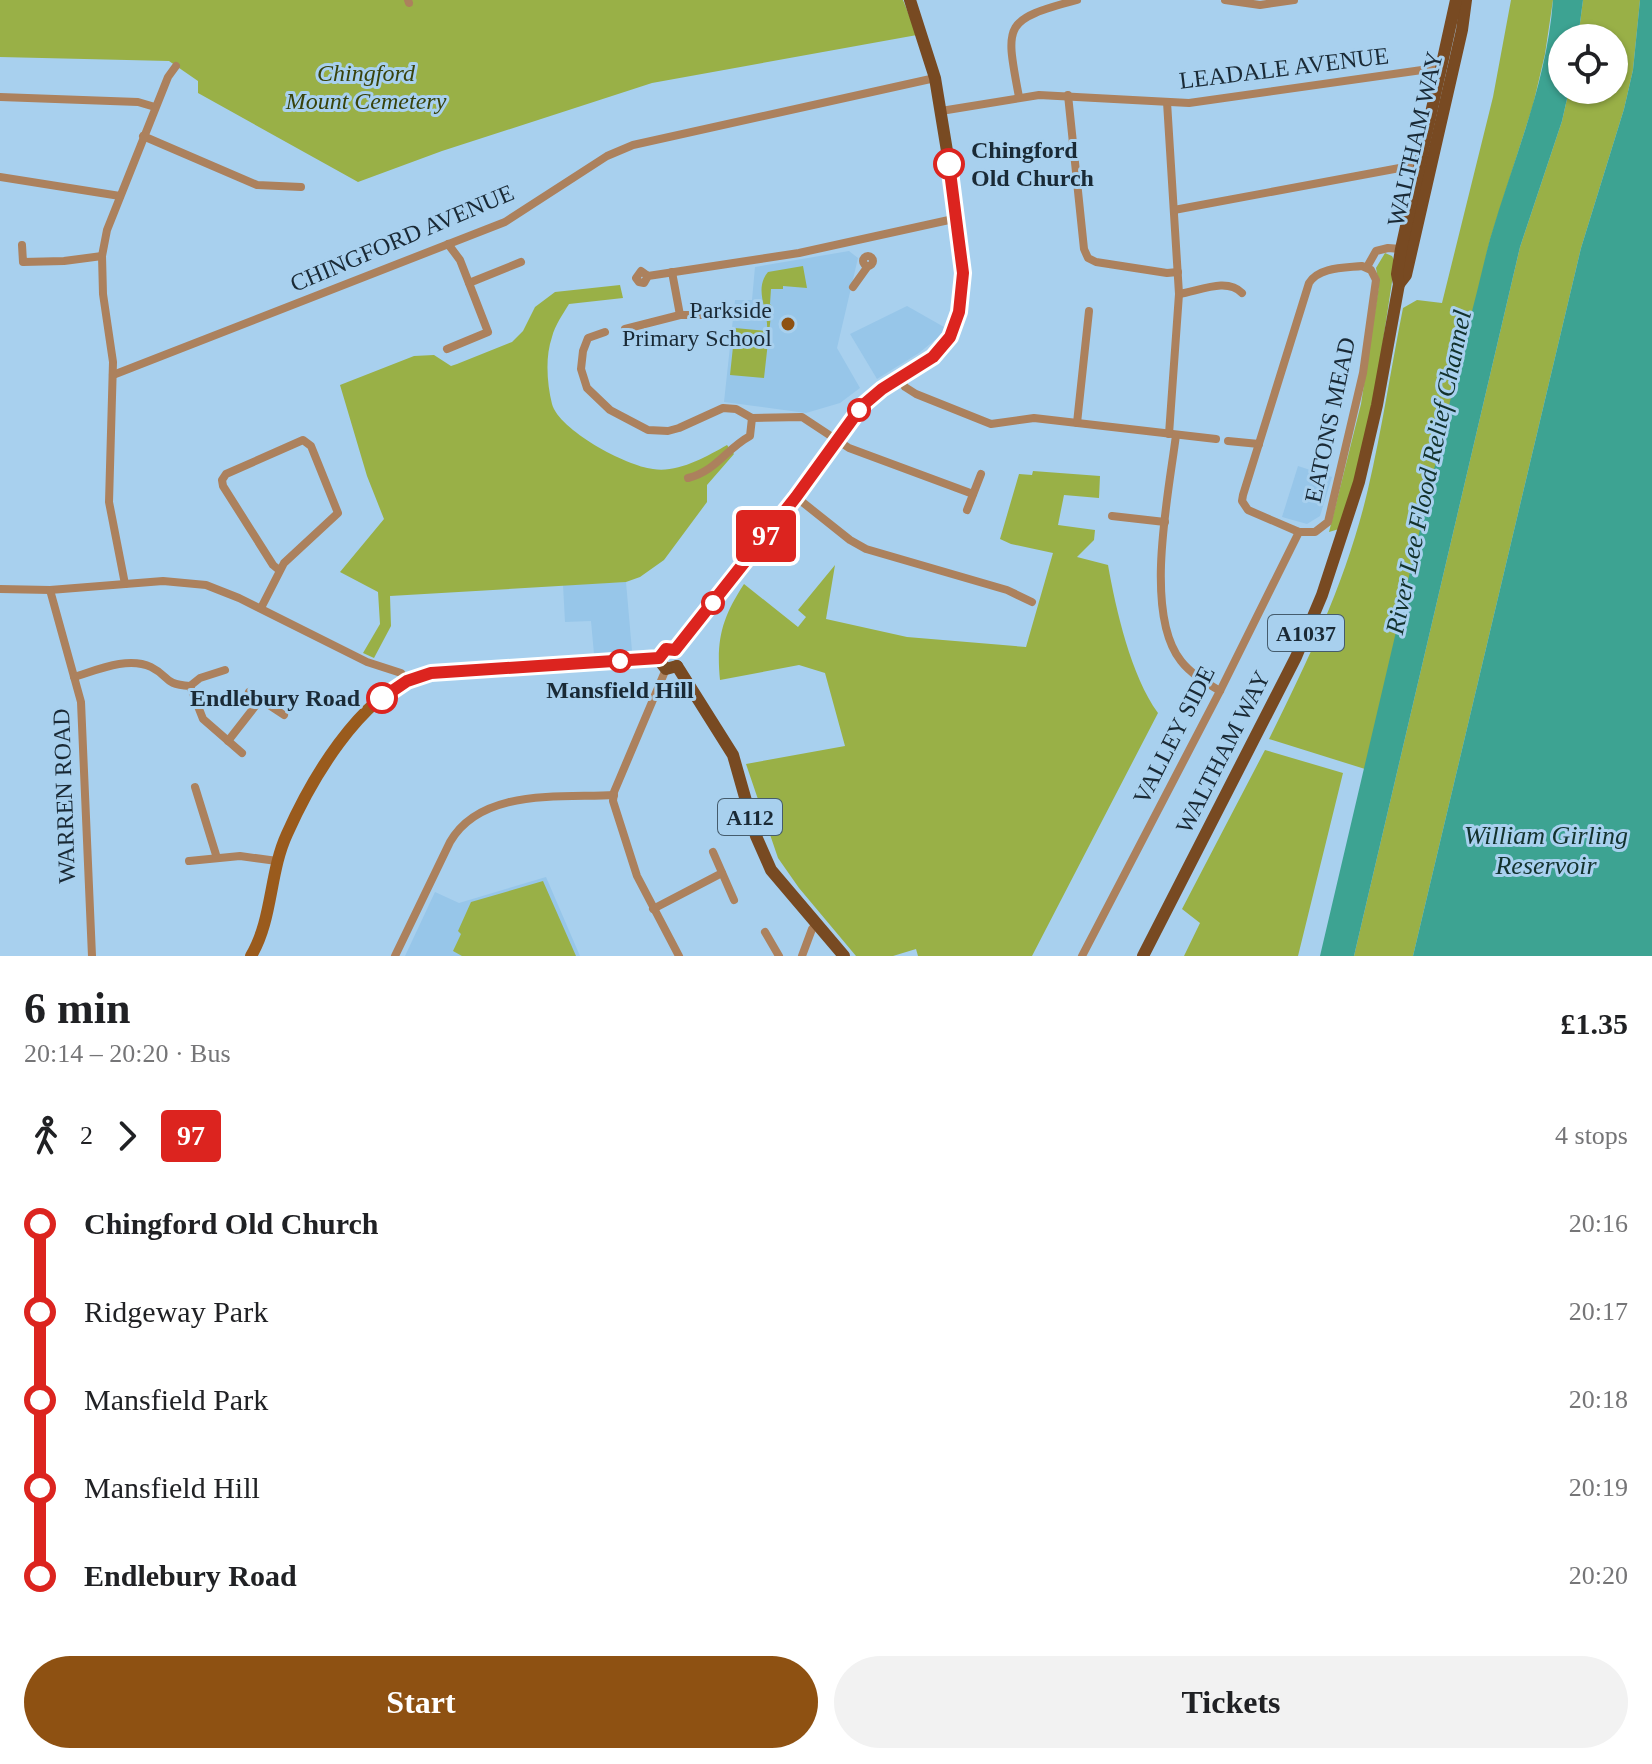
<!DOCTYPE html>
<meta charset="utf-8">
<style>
body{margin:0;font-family:Georgia,serif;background:#f2f2f2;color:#202124;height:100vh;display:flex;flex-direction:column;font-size:30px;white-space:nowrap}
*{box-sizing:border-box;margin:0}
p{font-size:26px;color:#757577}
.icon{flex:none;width:44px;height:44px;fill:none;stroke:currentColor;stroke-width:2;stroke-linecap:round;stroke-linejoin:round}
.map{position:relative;height:956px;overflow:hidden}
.details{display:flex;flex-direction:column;background:#fff;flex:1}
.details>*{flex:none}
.badge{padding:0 16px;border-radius:6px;font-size:28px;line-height:52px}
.fabs{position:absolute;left:1548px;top:24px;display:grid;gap:16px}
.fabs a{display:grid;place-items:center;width:80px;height:80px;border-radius:50%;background:#fff;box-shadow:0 2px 6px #0004;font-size:40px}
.map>.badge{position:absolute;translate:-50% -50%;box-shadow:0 0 0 4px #fff}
.legs{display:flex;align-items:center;gap:12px;height:88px;padding:0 24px;font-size:26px}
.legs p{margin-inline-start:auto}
.head{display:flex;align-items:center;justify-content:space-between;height:136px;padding:0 24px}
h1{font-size:44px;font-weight:700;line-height:60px}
.primary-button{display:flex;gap:16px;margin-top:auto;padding:16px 24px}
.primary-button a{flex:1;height:92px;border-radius:48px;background:#8e5112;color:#fff;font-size:32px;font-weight:700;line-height:92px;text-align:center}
.primary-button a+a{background:#f2f2f2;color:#202124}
ul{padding:0 24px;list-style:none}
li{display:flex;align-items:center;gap:28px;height:88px;font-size:30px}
li i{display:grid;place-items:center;width:12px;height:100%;margin:0 10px;background:currentColor}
li i::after{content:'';width:20px;height:20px;margin:-10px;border:6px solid;border-radius:50%;background:#fff}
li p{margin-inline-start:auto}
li:first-child i{background:linear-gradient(#0000 50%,currentColor 0)}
li:last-child i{background:linear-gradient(currentColor 50%,#0000 0)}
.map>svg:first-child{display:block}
.built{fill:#97c6e9}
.green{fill:#99b047}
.water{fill:#3da392}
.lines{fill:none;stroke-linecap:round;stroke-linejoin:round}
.minor{stroke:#ac815d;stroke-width:8}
.secondary{stroke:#9a5b1d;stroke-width:12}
.primary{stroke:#784a22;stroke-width:12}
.line-1-casing{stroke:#fff;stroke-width:18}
.line-1{stroke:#dc241f;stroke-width:12}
.stop-1-dot{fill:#fff;stroke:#dc241f;stroke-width:4}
.poi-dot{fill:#8e5112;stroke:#a8d0ee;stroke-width:3}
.labels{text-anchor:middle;stroke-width:6;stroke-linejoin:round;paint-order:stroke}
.shield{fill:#a8d0ee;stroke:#455c6d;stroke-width:2}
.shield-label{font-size:22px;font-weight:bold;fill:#1a2a36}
.street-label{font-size:24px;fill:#1a2a36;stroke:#a8d0ee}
.park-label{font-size:24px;font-style:italic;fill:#38420b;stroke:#a8d0ee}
.stop-label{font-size:24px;font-weight:bold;fill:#1a2a36;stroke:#a8d0ee;text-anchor:start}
.poi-label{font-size:24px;fill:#1a2a36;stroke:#a8d0ee;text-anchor:end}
.water-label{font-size:26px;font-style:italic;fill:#13322d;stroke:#a8d0ee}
</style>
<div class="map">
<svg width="1652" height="956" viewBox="0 0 1652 956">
<rect width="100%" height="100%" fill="#a8d0ee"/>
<g class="built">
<path d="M849,251L858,258L837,348L860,388L840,403L806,413L724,402L735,300H752L755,267Z"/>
<path d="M907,306L944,327L941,335L919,353L877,379L850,334Z"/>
<path d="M1298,466L1332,477L1320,516L1307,524L1282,517Z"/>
<path d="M626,582L632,651L594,654L591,621L565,622L563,585Z"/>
<path d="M546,877L580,956H405L435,892L459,903Z"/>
</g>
<g class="green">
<path d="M0,0H903L917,35L652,83L442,151L358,182L198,93V81L169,61L0,57Z"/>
<path d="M1511,0H1553L1545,54L1533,105L1490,240L1365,769L1269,739C1309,659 1348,576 1368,489C1382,429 1391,368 1403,308L1417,300L1442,303L1493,97Z"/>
<path d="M1583,0H1640L1633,70L1624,109L1581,248L1413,956H1354L1520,247L1562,121L1569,90H1614V38H1578Z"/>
<path d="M1385,253L1392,256L1395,262L1373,407L1360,466L1339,529L1329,532L1361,404L1379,285L1376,268Z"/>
<path d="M803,266L807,288L783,286V289H771L770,304L772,306L764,378L730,375L735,328L767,331C769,310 753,290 768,272Z"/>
<path d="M620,285L623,298L569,304C563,314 555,325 552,337C545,357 547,384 552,404C559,430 626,466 653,469C678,473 706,457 727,445L734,454L707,485V502L664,560L640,577L626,582L390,596L391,626L374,658L363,653L380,624L378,592L340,572L384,519L367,476L340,385L414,356L434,355L451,366L457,364L512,342L523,331L535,307L555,292Z"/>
<path d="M1033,471L1100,476L1099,498L1064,495L1058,525L1095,530L1094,540L1077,557L1108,565C1116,610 1131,676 1158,713L1032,956H918L916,949L893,956H856L799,888L778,858L746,764L845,746L825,673L799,665L720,680C716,639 722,618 744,584L798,627L806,617L798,610L835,565L826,619L907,637L1026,647L1053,553L1011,544L1000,539L1019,474L1032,475Z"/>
<path d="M1265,750L1343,773L1298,956H1184L1200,923L1182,909Z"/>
<path d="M543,881L576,956H462L453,951L461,934L458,931L471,902Z"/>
</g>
<g class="water">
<path d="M1553,0H1583L1578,38H1562V90H1569L1562,121L1520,247L1354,956H1320L1467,329C1476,299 1482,269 1490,239C1513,160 1547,83 1553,0Z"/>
<path d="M1640,0H1652V956H1413L1581,248L1624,109L1633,70Z"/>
</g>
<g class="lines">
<g class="minor">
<path d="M408,0L409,3"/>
<path d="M1225,0L1260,5L1294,0"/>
<path d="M1068,95L1084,249L1088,258L1096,262L1167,273L1178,272"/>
<path d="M0,97L138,102L155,107"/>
<path d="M1019,97C1005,23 1003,20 1077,0"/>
<path d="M1167,102L1179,294L1169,434"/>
<path d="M941,111L1039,95L1189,103L1429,69L1442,70"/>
<path d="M143,136L257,185L301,187"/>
<path d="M0,177L120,196"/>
<path d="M1174,210L1405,167L1419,169"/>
<path d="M22,245L23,262L64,261L102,256"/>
<circle cx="868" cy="261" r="5"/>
<path d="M1362,266L1371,270L1376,280L1363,373L1328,522L1315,532H1299L1248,510L1242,501L1243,495L1309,283C1319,267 1344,268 1362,266Z"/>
<path d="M1367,267L1376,251L1388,248L1401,249"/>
<path d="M672,272L680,315"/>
<path d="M648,276L644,283L639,282L636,278L641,271L648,276L799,253L958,218"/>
<path d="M469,283L521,262"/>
<path d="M853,287L868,266"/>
<path d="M1179,294C1199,291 1227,277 1242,293"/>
<path d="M625,329L680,315H716"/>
<path d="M605,332L588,338L583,351L581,369L587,388L610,410L648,430L668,431L679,428L723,408L736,409L752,418L802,417L849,448L973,494"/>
<path d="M447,349L488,332L460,260L448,244"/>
<path d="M113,375L505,222L607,156L633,145L935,78"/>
<path d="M899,378L905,387L916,394L991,424L1034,418L1216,439"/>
<path d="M1077,423L1089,311"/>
<path d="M1176,435C1169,492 1143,613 1181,661C1191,674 1207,683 1220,691"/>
<path d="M1228,441L1259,444"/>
<path d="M688,478C716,471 726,449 750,436L752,418"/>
<path d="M796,497L850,540L866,549L1007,590L1032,602"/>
<path d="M967,510L981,474"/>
<path d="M1112,516L1165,522"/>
<path d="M125,584L109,502L113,362L103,294L102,256L107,230L168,77L176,66"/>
<path d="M0,589L50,590L163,581L206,585L239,598L367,662L401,673L407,681"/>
<path d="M50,590L81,702L92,956"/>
<path d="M261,608L284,563L338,513L311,446L303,440L226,474L222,480L223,486L273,565L279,570"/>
<path d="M666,669L614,792L613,801L637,876L679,956"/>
<path d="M74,677C97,670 128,656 151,667C171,677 162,684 190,686L203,719L242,753"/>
<path d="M190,686L200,678L225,670"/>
<path d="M249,692L284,715"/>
<path d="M228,741L260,700"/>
<path d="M195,787L217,858"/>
<path d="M713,852L734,900"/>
<path d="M189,861L240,856L277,861"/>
<path d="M653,909L722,873"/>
<path d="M765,932L779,956"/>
<path d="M395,956L450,842C481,788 560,798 614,795"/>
<path d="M802,956L812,929L817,923"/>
<path d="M1082,956L1220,691L1299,532"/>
</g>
<path class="secondary" d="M251,956C273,919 269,873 287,834C311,780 358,699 416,677C442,667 473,669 500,667C553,664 606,663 659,658"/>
<g class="primary">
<path d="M1399,284L1406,275L1462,30L1466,0"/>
<path d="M675,650L796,497L862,406L882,389L933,357L950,337L957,322L963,281L958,218L935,78L910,0"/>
<path d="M675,650L666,649L660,654L659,660L666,669L677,666"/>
<path d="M677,666L733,755L756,836L771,870L844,956"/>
<path d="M1143,956L1296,657L1322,595L1359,482L1377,405L1399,284L1397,274L1401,249L1456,0"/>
</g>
</g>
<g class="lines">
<g class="line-1-casing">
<path id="line-1" d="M382,698L407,681L431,673L659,658L666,649L675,650L796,497L862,406L882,389L933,357L950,337L959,312L963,273L949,164"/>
</g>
<use href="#line-1" class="line-1"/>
</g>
<g class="stop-1-dot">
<circle cx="949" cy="164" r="14"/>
<circle cx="859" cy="410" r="10"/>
<circle cx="713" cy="603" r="10"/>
<circle cx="620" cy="661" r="10"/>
<circle cx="382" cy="698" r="14"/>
</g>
<circle class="poi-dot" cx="788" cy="324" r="8"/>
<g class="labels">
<g class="shield">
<rect x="1268" y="615" width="76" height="36" rx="6"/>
<rect x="718" y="799" width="64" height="36" rx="6"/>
</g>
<g class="shield-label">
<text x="1306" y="641">A1037</text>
<text x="750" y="825">A112</text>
</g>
<g class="street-label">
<text transform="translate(1284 68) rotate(-7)" y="8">LEADALE AVENUE</text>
<text transform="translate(1415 139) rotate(-77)" y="8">WALTHAM WAY</text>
<text transform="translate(402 238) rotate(-23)" y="8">CHINGFORD AVENUE</text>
<text transform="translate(1330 420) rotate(-78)" y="8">EATONS MEAD</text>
<text transform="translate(1174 735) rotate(-63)" y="8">VALLEY SIDE</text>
<text transform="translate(1223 752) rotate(-63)" y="8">WALTHAM WAY</text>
<text transform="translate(64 796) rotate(-92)" y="8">WARREN ROAD</text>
</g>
<g class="park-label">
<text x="366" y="81">Chingford<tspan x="366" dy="28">Mount Cemetery</tspan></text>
</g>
<g class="stop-label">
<text x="971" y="158">Chingford<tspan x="971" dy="28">Old Church</tspan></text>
<text x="620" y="698" text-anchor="middle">Mansfield Hill</text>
<text x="360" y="706" text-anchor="end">Endlebury Road</text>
</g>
<g class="poi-label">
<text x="772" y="318">Parkside<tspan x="772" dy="28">Primary School</tspan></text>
</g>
<g class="water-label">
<text transform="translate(1428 472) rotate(-78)" y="9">River Lee Flood Relief Channel</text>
<text x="1546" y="844">William Girling<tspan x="1546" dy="30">Reservoir</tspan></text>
</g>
</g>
</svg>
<div class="fabs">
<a><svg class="icon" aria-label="locate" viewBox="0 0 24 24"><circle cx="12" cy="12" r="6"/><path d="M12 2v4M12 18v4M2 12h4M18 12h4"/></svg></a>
</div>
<b class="badge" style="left:766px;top:536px;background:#dc241f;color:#fff">97</b>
</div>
<section class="details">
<div class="head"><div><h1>6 min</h1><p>20:14 – 20:20 · Bus</p></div><b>£1.35</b></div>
<div class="legs"><svg class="icon" aria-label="walk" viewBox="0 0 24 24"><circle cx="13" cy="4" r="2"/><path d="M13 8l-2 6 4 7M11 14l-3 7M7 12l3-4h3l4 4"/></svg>2<svg class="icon" aria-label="forward" viewBox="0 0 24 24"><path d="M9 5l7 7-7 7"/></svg><b class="badge" style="background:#dc241f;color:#fff">97</b><p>4 stops</p></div>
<ul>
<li><i style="color:#dc241f"></i><b>Chingford Old Church</b><p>20:16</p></li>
<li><i style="color:#dc241f"></i><span>Ridgeway Park</span><p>20:17</p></li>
<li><i style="color:#dc241f"></i><span>Mansfield Park</span><p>20:18</p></li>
<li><i style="color:#dc241f"></i><span>Mansfield Hill</span><p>20:19</p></li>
<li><i style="color:#dc241f"></i><b>Endlebury Road</b><p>20:20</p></li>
</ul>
<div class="primary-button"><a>Start</a><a>Tickets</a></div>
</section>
